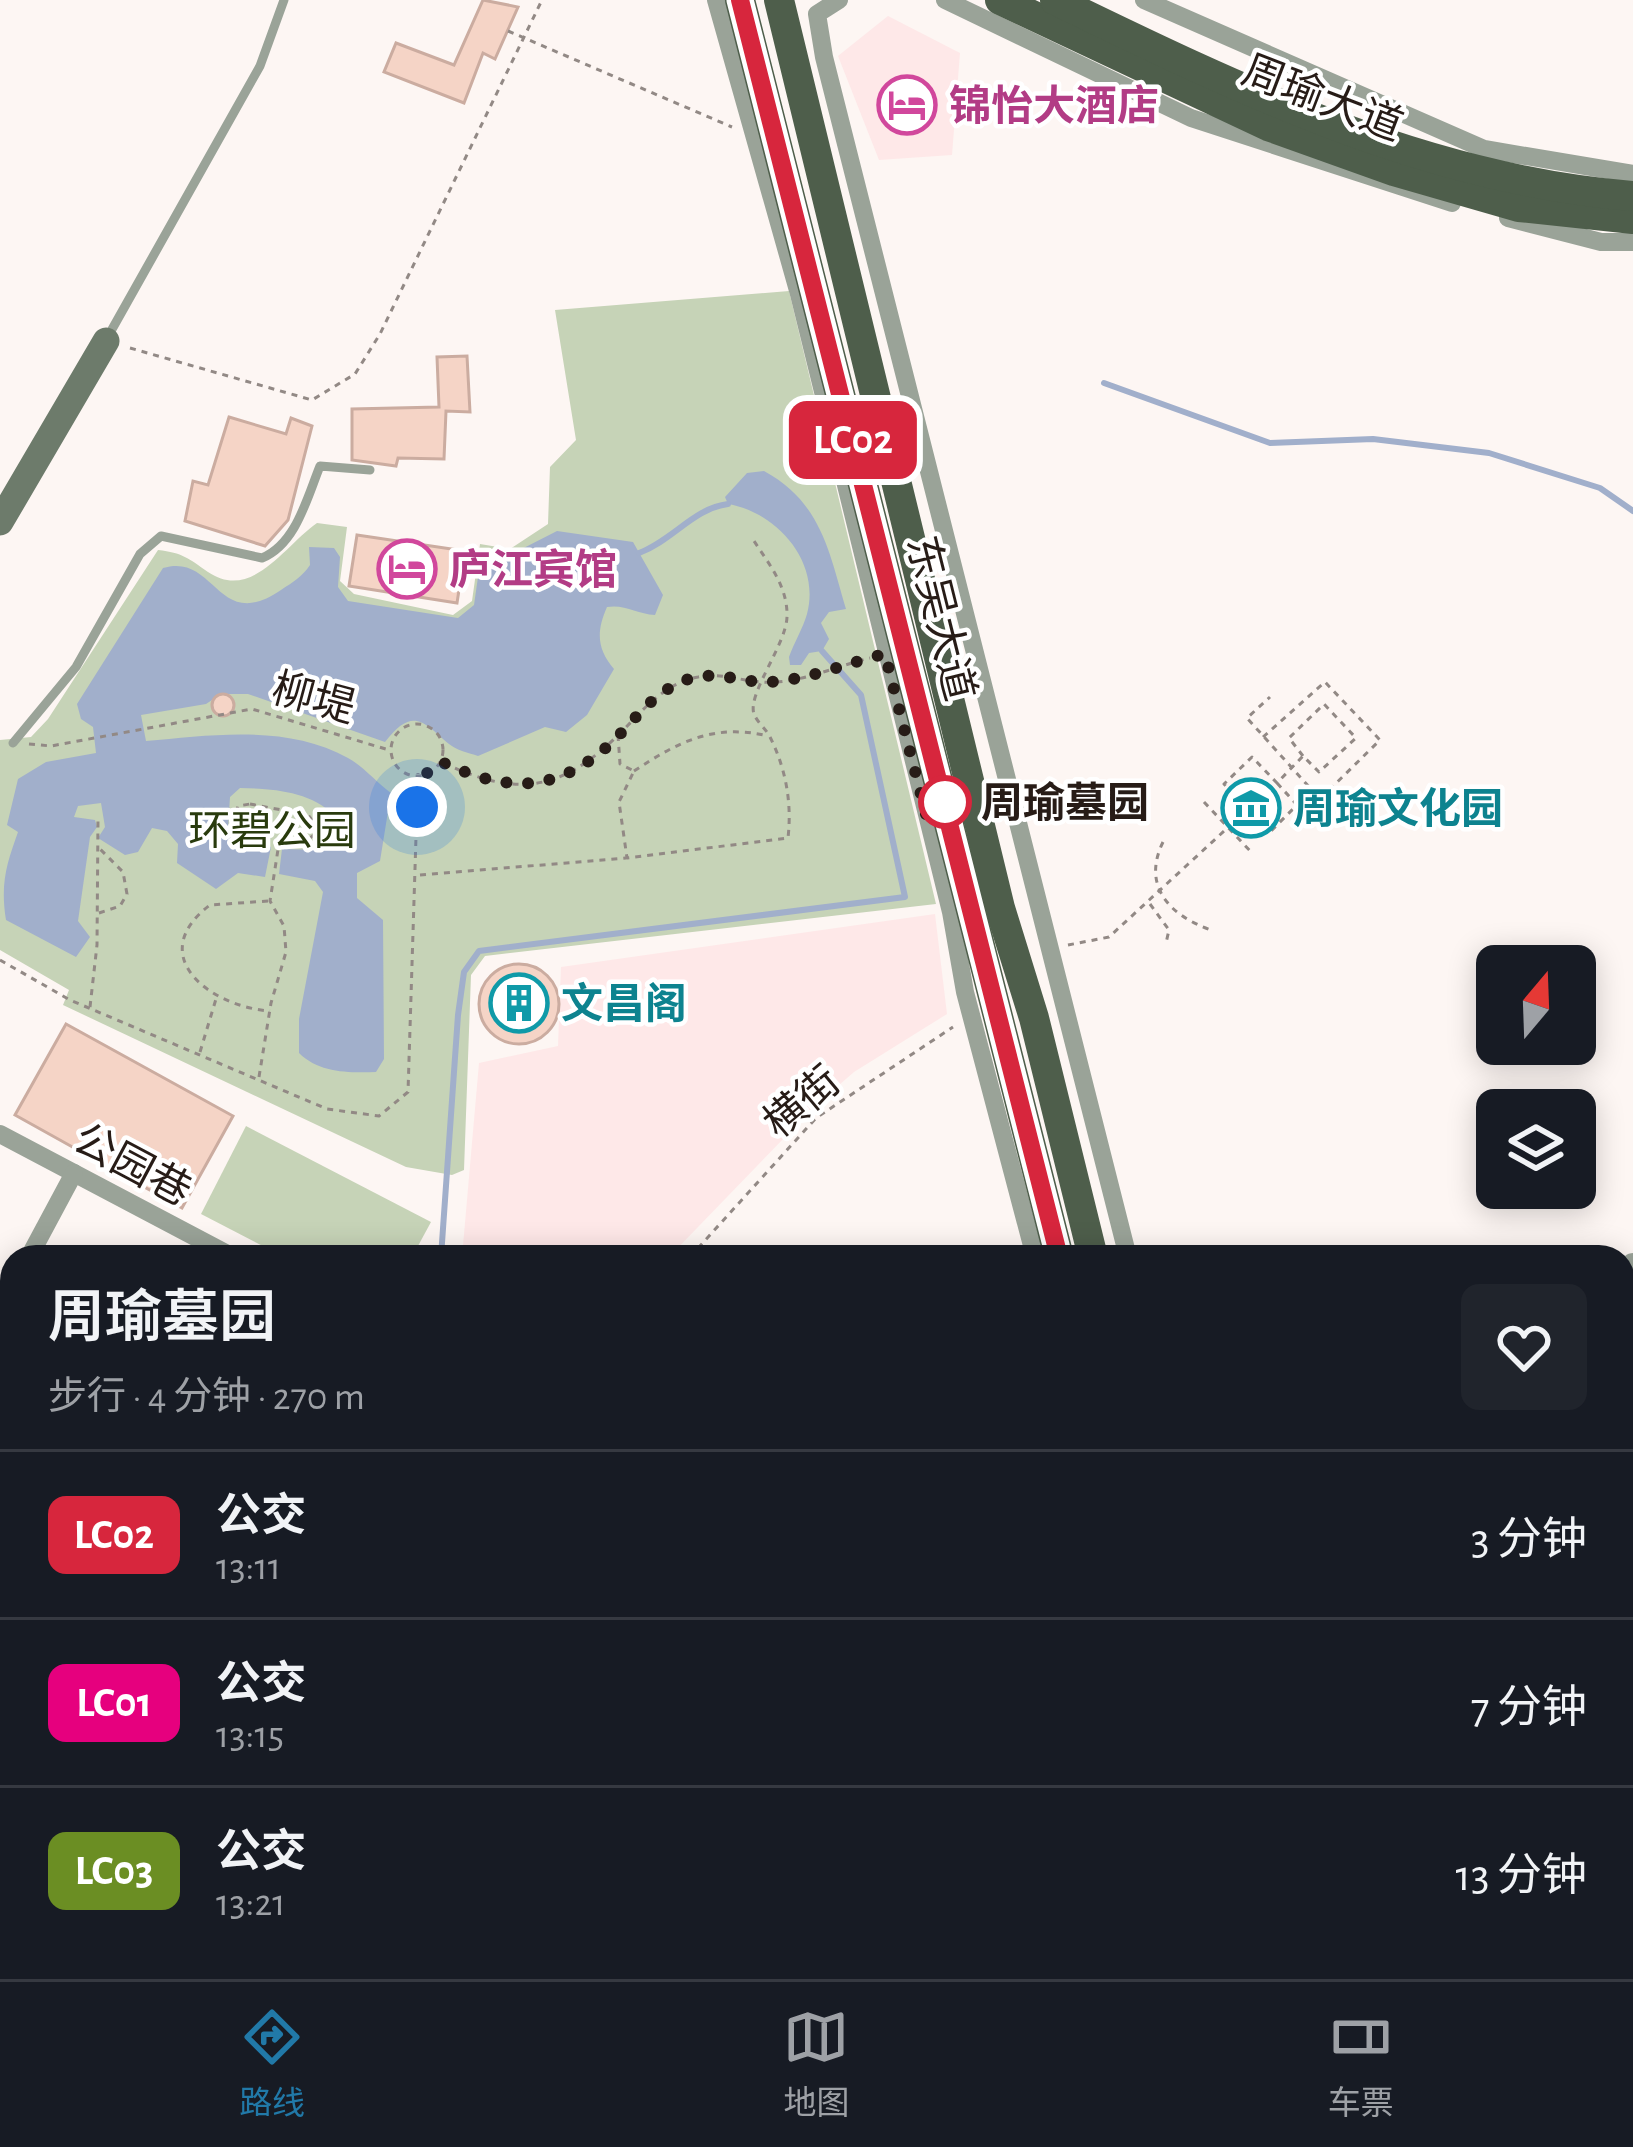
<!DOCTYPE html>
<html lang="zh">
<meta charset="utf-8">
<style>
body{margin:0;font-family:"Alegreya Sans","Noto Sans SC",sans-serif;background:#20242c;color:#f1f3f6;height:100vh;display:flex;flex-direction:column;font-size:45px;white-space:nowrap}
*{box-sizing:border-box;margin:0}
p{font-size:39px;color:#9ea1a6}
.icon{flex:none;width:66px;height:66px;fill:none;stroke:currentColor;stroke-width:2;stroke-linecap:round;stroke-linejoin:round}
.map{position:relative;flex:1;overflow:hidden}
.drawer{position:absolute;left:0px;top:1245px;width:1635px;height:735px;display:flex;flex-direction:column;background:#171b24;border-radius:36px 36px 0 0;box-shadow:0 6px 30px #0003}
.drawer>*{flex:none}
.badge{padding:0 24px;border-radius:18px;font-size:42px;line-height:78px}
.needle{width:78px;rotate:19deg}
.tools{position:absolute;left:1476px;top:945px;display:grid;gap:24px}
.tools a{display:grid;place-items:center;width:120px;height:120px;border-radius:18px;background:#171b24;box-shadow:0 6px 30px #0003;font-size:60px}
.you{position:absolute;width:60px;height:60px;margin:-30px;border:9px solid #fff;border-radius:50%;background:#1a73e8;box-shadow:0 0 0 18px #1a73e833}
.map>.badge{position:absolute;translate:-50% -50%;box-shadow:0 0 0 6px #fff}
.round{display:grid;place-items:center;flex:none;width:126px;height:126px;border-radius:18px;background:#20242c}
.head{display:flex;align-items:center;justify-content:space-between;height:204px;padding:0 48px}
h1{font-size:57px;font-weight:600;line-height:90px}
ul{padding:0;list-style:none}
li{display:flex;align-items:center;gap:36px;height:168px;padding:0 48px;border-top:3px solid #363941}
li div{flex:1}
li b{display:block;font-size:45px}
li em{font-style:normal}
li .badge{min-width:132px;font-weight:700;text-align:center}
.menu{display:flex;justify-content:space-around;align-items:center;height:168px;border-top:3px solid #363941;background:#171b24;font-size:33px;color:#9ea1a6}
.menu a{display:grid;justify-items:center;gap:6px}
.menu .current{color:#2179a8}
.map>svg:first-child{display:block}
.commercial{fill:#fee8e8}
.green{fill:#c6d3b7}
.water{fill:#a1afcb}
.lines{fill:none;stroke-linecap:round;stroke-linejoin:round}
.stream{stroke:#a1afcb;stroke-width:6}
.river{stroke:#a1afcb;stroke-width:33}
.building{fill:#f5d4c6;stroke:#cbaca0;stroke-width:3}
.path{stroke:#928985;stroke-width:3;stroke-dasharray:6 6;stroke-linecap:butt}
.service{stroke:#9aa398;stroke-width:9}
.minor{stroke:#9aa398;stroke-width:18}
.tertiary{stroke:#9aa398;stroke-width:24}
.secondary{stroke:#6d7b6b;stroke-width:27}
.primary{stroke:#4e5e4b;stroke-width:30}
.line-casing{stroke:#fff;stroke-width:27}
.line{stroke:#d7263d;stroke-width:18}
.walk{stroke:#271c17;stroke-width:12;stroke-dasharray:0 21.6}
.stop-dot{fill:#fff;stroke:#d7263d;stroke-width:6}
.labels{text-anchor:middle;stroke-width:9;stroke-linejoin:round;paint-order:stroke}
.street-label{font-size:42px;fill:#271c17;stroke:#fff}
.hotel-label{font-size:42px;font-weight:bold;fill:#b23c85;stroke:#fff;text-anchor:start}
.stop-label{font-size:42px;font-weight:bold;fill:#271c17;stroke:#fff;text-anchor:start}
.culture-label{font-size:42px;font-weight:bold;fill:#0d838f;stroke:#fff;text-anchor:start}
.park-label{font-size:42px;fill:#293b0d;stroke:#fff}
</style>
<div class="map">
<svg width="1633" height="1979" viewBox="0 0 1633 1979">
<rect width="100%" height="100%" fill="#fdf6f3"/>
<g class="commercial">
<path d="M888,16L960,53L952,155L879,160L838,56Z"/>
<path d="M935,914L947,1014L854,1072L816,1105L669,1257H462L479,1063L558,1046L561,967Z"/>
<path d="M849,1968H1177L1213,1979H860L847,1975Z"/>
</g>
<g class="green">
<path d="M789,291L936,904L485,956L471,975L464,1170L452,1175L406,1167L63,1005L69,990L0,950V740L31,737L48,719L158,550C183,553 188,558 208,572C252,602 285,545 317,523L347,527L340,581L354,594L453,615L472,601L480,544L510,549L548,524L550,467L576,440L555,310Z"/>
<path d="M246,1126L431,1222L412,1257H284L201,1214Z"/>
<path d="M1633,1715V1979H1354L1360,1968H1623V1726Z"/>
</g>
<g class="water">
<path d="M764,471C821,502 829,551 846,609L829,612L821,623L829,639L822,651L809,653L801,665H790L789,657C794,643 803,628 807,614C821,561 776,512 728,504L725,497L747,473Z"/>
<path d="M557,531L633,542L663,595L655,615C637,614 625,604 607,607C596,632 597,649 614,669L587,715L566,732L545,727L478,756C469,753 456,750 449,744C423,722 413,706 385,742L248,694H221L206,704L141,715L146,741C212,735 288,724 348,758C363,766 377,783 391,793L380,861L357,873V898L383,920L384,1059L376,1072C349,1073 319,1073 299,1053V1019L323,892L315,881L279,874L282,849L323,850L336,840L335,816C310,791 274,789 240,788L230,797L228,828L271,847L265,877L238,873L216,889L177,863L178,844L167,831L152,828L138,852L125,855L98,838L105,827L101,803L78,806L74,817L95,820L97,827L90,837L78,921L90,937L76,957L6,920C0,883 7,863 18,832L7,825L18,779L46,762L96,753L93,727L81,719L77,704L163,568C216,552 217,634 281,590C293,582 302,577 310,565L309,547L334,548L340,557L338,587L348,601L458,618L474,605L481,556L510,555Z"/>
</g>
<g class="lines">
<g class="stream">
<path d="M1104,383L1270,443L1373,439L1489,453L1600,488L1633,511"/>
<path d="M639,553C673,540 694,508 728,504"/>
<path d="M441,1257L458,1015L464,972L479,951L905,897L861,695L822,651"/>
<path d="M152,1979L179,1968"/>
</g>
<path class="river" d="M1623,1778L1633,1765"/>
</g>
<g class="building">
<path d="M483,0L518,7L495,59L483,53L464,103L384,72L396,43L454,65Z"/>
<path d="M467,356L470,412L446,411L444,459L398,458L396,466L352,460V409L439,407L437,357Z"/>
<path d="M229,417L286,434L291,418L312,426L288,520L265,546L185,521L193,481L208,485Z"/>
<path d="M357,535L465,551L457,603L349,586Z"/>
<circle cx="223" cy="705" r="11"/>
<circle cx="519" cy="1004" r="40"/>
<path d="M66,1024L233,1116L182,1208L15,1115Z"/>
</g>
<g class="lines">
<g class="path">
<path d="M508,31L732,127"/>
<path d="M130,348L312,400L355,374L380,334L542,0"/>
<circle cx="417" cy="750" r="26"/>
<path d="M618,735L620,764L634,771L619,802L627,858L788,838C792,803 786,769 770,737C766,729 757,722 754,714C747,694 786,645 787,617C788,587 769,564 754,541"/>
<path d="M1263,737L1325,682L1380,740L1320,799L1247,718L1270,697"/>
<path d="M29,744L51,746L252,709L389,750"/>
<path d="M444,763C525,802 570,787 631,722C650,702 670,682 698,677C720,672 741,681 762,682C797,685 836,666 870,658"/>
<path d="M634,771C678,742 714,723 768,736"/>
<path d="M1277,783L1297,805L1270,832L1224,784L1252,757L1277,783L1303,756L1319,772L1356,738L1324,704L1289,738L1303,756"/>
<path d="M1204,802L1253,854"/>
<path d="M250,804L308,815L319,829C300,857 256,838 234,820L238,806Z"/>
<path d="M1163,842C1142,885 1168,915 1211,930"/>
<path d="M420,875L626,858"/>
<path d="M268,901L210,905C143,956 211,1007 270,1011"/>
<path d="M1150,904L1169,930L1166,943"/>
<path d="M99,913L120,906L127,894L123,872L100,849"/>
<path d="M1068,945L1109,937L1248,809"/>
<path d="M0,960L70,1000L327,1109L379,1116L408,1092L418,773"/>
<path d="M90,1007L97,945L98,817"/>
<path d="M200,1052L216,999"/>
<path d="M259,1077L271,1003L286,952L284,926L270,901L279,843"/>
<path d="M690,1257L816,1118L953,1027"/>
<path d="M1623,1965L1633,1943"/>
<path d="M1283,1968L1297,1979"/>
<path d="M1619,1979L1622,1968"/>
</g>
<g class="service">
<path d="M106,340L260,66L284,0"/>
<path d="M13,743L76,667L140,554L161,536L262,558C296,544 307,498 320,466L370,470"/>
<path d="M0,1950L12,1909"/>
<path d="M33,1979L62,1968"/>
</g>
<g class="minor">
<path d="M716,0L799,294L951,912L965,992L1035,1257"/>
<path d="M839,0L817,14L824,57L1128,1257"/>
<path d="M945,0L1191,118L1452,203"/>
<path d="M1144,0L1484,149L1633,174"/>
<path d="M1508,218L1601,242H1633"/>
<path d="M0,1134L233,1257"/>
<path d="M29,1257L74,1173"/>
<path d="M0,1312L12,1289"/>
<path d="M1328,1968L1344,1979"/>
<path d="M1483,1968L1498,1979"/>
</g>
<g class="tertiary">
<path d="M1623,1279L1633,1265"/>
<path d="M0,1536L12,1541"/>
</g>
<path class="secondary" d="M0,522L106,341"/>
<g class="primary">
<path d="M740,0L1059,1257"/>
<path d="M779,0L1000,908L1034,1018L1093,1257"/>
<path d="M1000,0L1268,126L1394,171L1519,207L1633,219"/>
<path d="M1055,0C1238,89 1426,180 1633,196"/>
<path d="M1380,1968L1395,1979"/>
<path d="M1435,1968L1450,1979"/>
</g>
</g>
<g class="lines">
<g class="line-casing">
<path id="line" d="M740,0L1059,1257"/>
</g>
<use href="#line" class="line"/>
<path class="walk" d="M417,807L418,773H433L444,763C516,797 568,790 624,730C645,707 665,684 696,677C721,672 745,683 769,682C808,680 847,663 885,654L929,826L945,802"/>
</g>
<defs>
<g id="hotel-ring" transform="scale(3)"><circle r="9.5" fill="#fff" stroke="#d1479c" stroke-width="1.5"/><path d="M-6-4.5h1.5V1H6V5H4.5V3h-9V5H-6ZM-4 0a1.8 1.8 0 1 1 3.6 0ZM.5 0V-2.5h3Q6-2.5 6 0Z" fill="#d1479c"/></g>
<g id="museum-ring" transform="scale(3)"><circle r="9.5" fill="#fff" stroke="#0f9aa8" stroke-width="1.5"/><path d="M0-6L6-3V-2H-6V-3ZM-5-1h2V3h-2ZM-1-1h2V3h-2ZM3-1h2V3H3ZM-6 4H6V6H-6Z" fill="#0f9aa8"/></g>
<g id="building-ring" transform="scale(3)"><circle r="9.5" fill="#fff" stroke="#0f9aa8" stroke-width="1.5"/><path d="M-4-6H4V6H1V3H-1V6H-4ZM-2.5-4.3h1.7v1.8h-1.7ZM.8-4.3h1.7v1.8H.8ZM-2.5-1h1.7V.8h-1.7ZM.8-1h1.7V.8H.8Z" fill="#0f9aa8"/></g>
</defs>
<g fill-rule="evenodd">
<use href="#hotel-ring" x="907" y="105"/>
<use href="#hotel-ring" x="407" y="569"/>
<use href="#museum-ring" x="1251" y="808"/>
<use href="#building-ring" x="519" y="1003"/>
</g>
<circle class="stop-dot" cx="945" cy="802" r="24"/>
<g class="labels">
<g class="street-label">
<text transform="translate(1323 97) rotate(21)" y="15">周瑜大道</text>
<text transform="translate(942 618) rotate(76)" y="15">东吴大道</text>
<text transform="translate(314 697) rotate(15)" y="15">柳堤</text>
<text transform="translate(801 1101) rotate(-40)" y="15">横街</text>
<text transform="translate(133 1164) rotate(28)" y="15">公园巷</text>
</g>
<g class="hotel-label">
<text x="949" y="120">锦怡大酒店</text>
<text x="449" y="584">庐江宾馆</text>
</g>
<g class="stop-label">
<text x="981" y="817">周瑜墓园</text>
</g>
<g class="culture-label">
<text x="1293" y="823">周瑜文化园</text>
<text x="561" y="1018">文昌阁</text>
</g>
<g class="park-label">
<text x="272" y="845">环碧公园</text>
</g>
</g>
</svg>
<div class="tools">
<a><svg class="needle" viewBox="-14 -14 28 28"><path d="M0-13l5 13h-10z" fill="#e53935"/><path d="M0 13l5-13h-10z" fill="#9ea1a6"/></svg></a>
<a><svg class="icon" aria-label="layers" viewBox="0 0 24 24"><path d="M12 4l9 5-9 5-9-5zM3 14l9 5 9-5"/></svg></a>
</div>
<div class="you" style="left:417px;top:807px"></div>
<b class="badge" style="left:853px;top:440px;background:#d7263d;color:#fff">LC02</b>
<section class="drawer">
<div class="head"><div><h1>周瑜墓园</h1><p>步行 · 4 分钟 · 270 m</p></div><a class="round"><svg class="icon" aria-label="heart" viewBox="0 0 24 24"><path d="M12 20l-8-8c-3-5 5-10 8-4 3-6 11-1 8 4z"/></svg></a></div>
<ul>
<li><span class="badge" style="background:#d7263d;color:#fff">LC02</span><div><b>公交</b><p>13:11</p></div><em>3 分钟</em></li>
<li><span class="badge" style="background:#e6007e;color:#fff">LC01</span><div><b>公交</b><p>13:15</p></div><em>7 分钟</em></li>
<li><span class="badge" style="background:#6b8e23;color:#fff">LC03</span><div><b>公交</b><p>13:21</p></div><em>13 分钟</em></li>
</ul>
</section>
</div>
<nav class="menu">
<a class="current"><svg class="icon" aria-label="directions" viewBox="0 0 24 24"><path d="M12 3l9 9-9 9-9-9zM9 14v-3h6M13 9l2 2-2 2"/></svg>路线</a>
<a><svg class="icon" aria-label="map" viewBox="0 0 24 24"><path d="M3 6l6-2 6 2 6-2v14l-6 2-6-2-6 2zM9 4v14M15 6v14"/></svg>地图</a>
<a><svg class="icon" aria-label="tickets" viewBox="0 0 24 24"><path d="M3 7h18v10H3zM15 7v10"/></svg>车票</a>
</nav>
